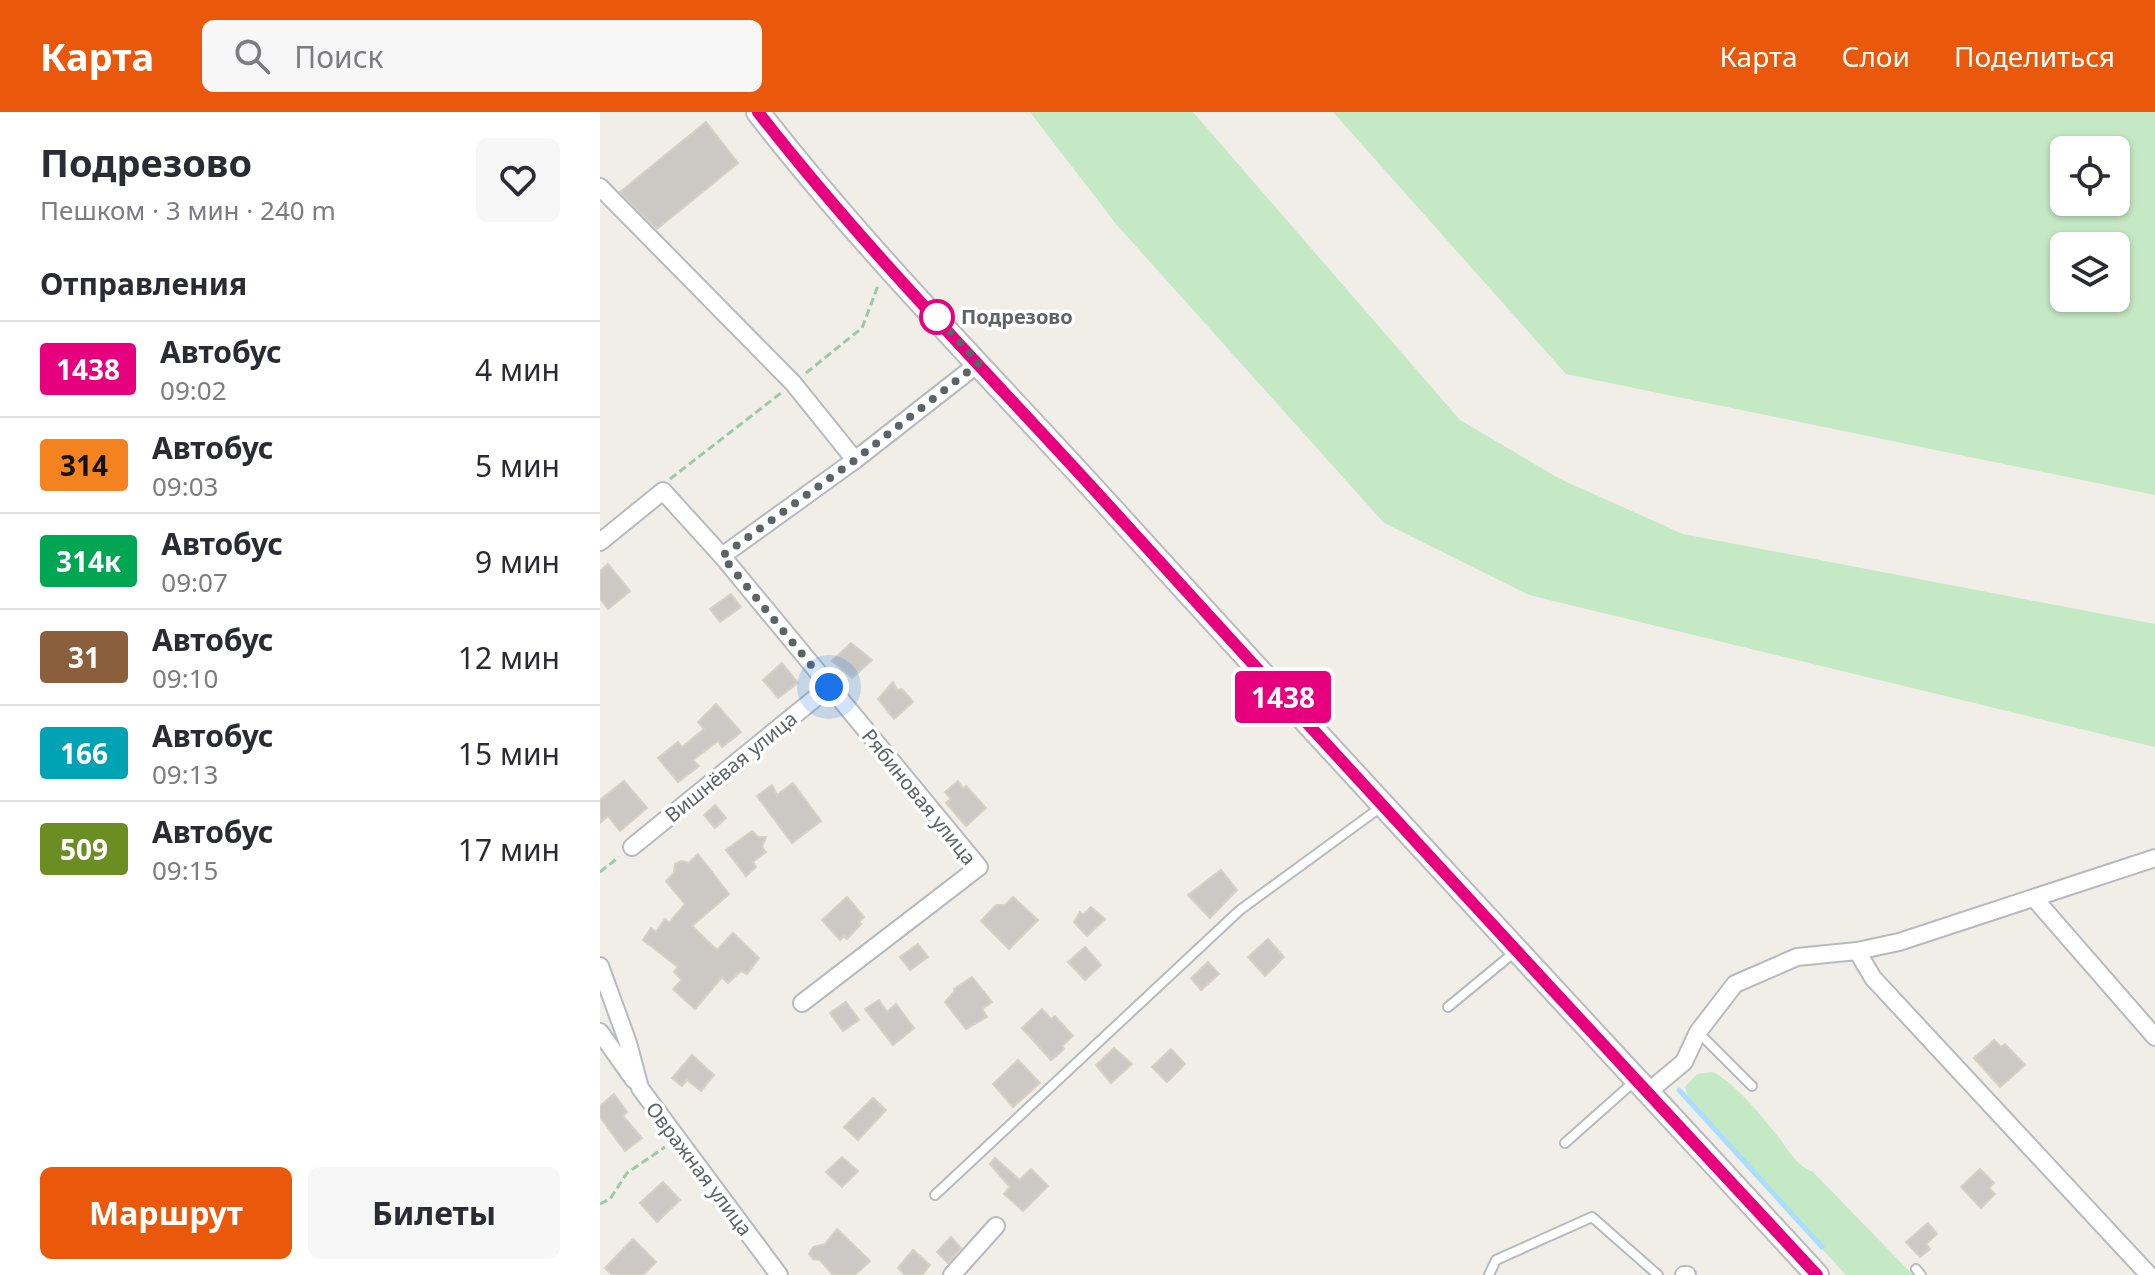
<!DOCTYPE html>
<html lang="ru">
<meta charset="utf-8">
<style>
body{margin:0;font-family:"Noto Sans",sans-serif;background:#f7f7f7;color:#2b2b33;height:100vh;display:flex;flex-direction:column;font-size:30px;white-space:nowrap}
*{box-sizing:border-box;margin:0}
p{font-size:26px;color:#7c7c81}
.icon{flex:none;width:44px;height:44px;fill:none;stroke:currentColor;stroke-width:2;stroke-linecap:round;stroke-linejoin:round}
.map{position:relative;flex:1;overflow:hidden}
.details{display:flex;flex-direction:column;background:#fff;width:600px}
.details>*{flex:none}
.badge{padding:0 16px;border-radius:6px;font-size:28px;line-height:52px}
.fabs{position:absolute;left:1450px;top:24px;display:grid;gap:16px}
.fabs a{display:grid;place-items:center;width:80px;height:80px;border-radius:12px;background:#fff;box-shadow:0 2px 6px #0004;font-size:40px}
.you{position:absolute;width:40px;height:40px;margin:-20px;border:6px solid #fff;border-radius:50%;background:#1a73e8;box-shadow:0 0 0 12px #1a73e833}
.map>.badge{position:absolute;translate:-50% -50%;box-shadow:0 0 0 4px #fff}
h2{padding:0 40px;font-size:30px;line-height:72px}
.round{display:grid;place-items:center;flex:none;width:84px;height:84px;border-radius:12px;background:#f7f7f7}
.headline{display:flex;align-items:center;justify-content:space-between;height:136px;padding:0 40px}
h1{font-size:38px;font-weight:700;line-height:60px}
.primary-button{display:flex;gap:16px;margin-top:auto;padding:16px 40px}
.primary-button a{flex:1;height:92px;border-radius:12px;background:#ea580c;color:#fff;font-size:32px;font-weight:700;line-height:92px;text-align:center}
.primary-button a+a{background:#f7f7f7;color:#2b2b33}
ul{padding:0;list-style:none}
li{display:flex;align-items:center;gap:24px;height:96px;padding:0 40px;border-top:2px solid #e1e1e2}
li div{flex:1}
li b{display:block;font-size:30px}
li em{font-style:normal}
li .badge{min-width:88px;font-weight:700;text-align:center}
header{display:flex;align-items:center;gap:48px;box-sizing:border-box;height:112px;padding:0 40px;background:#ea580c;color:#fff}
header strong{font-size:38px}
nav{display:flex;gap:44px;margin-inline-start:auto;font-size:28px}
.search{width:560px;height:72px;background:#f7f7f7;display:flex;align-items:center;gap:20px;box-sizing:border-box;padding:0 28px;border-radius:12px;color:#7c7c81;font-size:30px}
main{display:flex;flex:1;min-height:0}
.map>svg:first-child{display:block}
.green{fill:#c5e9c4;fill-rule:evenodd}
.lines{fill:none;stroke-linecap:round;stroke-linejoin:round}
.stream{stroke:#a9deff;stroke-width:5}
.building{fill:#ccc9c4;stroke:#d6d0c5;stroke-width:2}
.lane-casing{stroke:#b7babe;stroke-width:12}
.street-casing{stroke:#b7babe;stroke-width:20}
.secondary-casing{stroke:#b8bcc1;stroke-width:26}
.path{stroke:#9ccaa8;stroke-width:3;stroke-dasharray:8 4;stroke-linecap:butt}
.lane{stroke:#fff;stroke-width:8}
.street{stroke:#fff;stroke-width:16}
.secondary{stroke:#fff;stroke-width:22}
.line-casing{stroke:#fff;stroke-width:18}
.line{stroke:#e6007e;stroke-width:12}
.walk{stroke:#5e6368;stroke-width:8;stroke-dasharray:0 14.4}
.stop-dot{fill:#fff;stroke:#e6007e;stroke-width:4}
.labels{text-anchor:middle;stroke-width:7;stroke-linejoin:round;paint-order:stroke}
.stop-label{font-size:20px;font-weight:bold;fill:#5e6368;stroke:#fff;text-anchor:start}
.street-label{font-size:20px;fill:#5e6368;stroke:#fff}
</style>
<header>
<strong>Карта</strong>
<div class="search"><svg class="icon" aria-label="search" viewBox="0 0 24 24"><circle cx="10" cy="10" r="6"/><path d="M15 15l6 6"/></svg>Поиск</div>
<nav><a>Карта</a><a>Слои</a><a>Поделиться</a></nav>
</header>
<main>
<section class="details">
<div class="headline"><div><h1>Подрезово</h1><p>Пешком · 3 мин · 240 m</p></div><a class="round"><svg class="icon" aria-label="heart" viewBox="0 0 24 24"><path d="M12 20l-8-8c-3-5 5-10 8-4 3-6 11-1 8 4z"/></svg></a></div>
<h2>Отправления</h2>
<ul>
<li><span class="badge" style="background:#e6007e;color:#fff">1438</span><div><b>Автобус</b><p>09:02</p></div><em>4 мин</em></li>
<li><span class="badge" style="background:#f58220;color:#111">314</span><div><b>Автобус</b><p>09:03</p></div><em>5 мин</em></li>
<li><span class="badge" style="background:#00a651;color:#fff">314к</span><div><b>Автобус</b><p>09:07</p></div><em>9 мин</em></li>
<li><span class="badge" style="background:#8b5e3c;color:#fff">31</span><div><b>Автобус</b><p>09:10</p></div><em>12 мин</em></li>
<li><span class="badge" style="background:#00a3b4;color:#fff">166</span><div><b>Автобус</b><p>09:13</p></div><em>15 мин</em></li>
<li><span class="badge" style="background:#6b8e23;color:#fff">509</span><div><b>Автобус</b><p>09:15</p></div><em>17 мин</em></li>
</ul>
<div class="primary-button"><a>Маршрут</a><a>Билеты</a></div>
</section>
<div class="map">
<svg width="1555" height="1163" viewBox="0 0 1555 1163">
<rect width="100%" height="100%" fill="#f1eee7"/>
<g class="green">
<path d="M430,0H593L860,308L960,367L1083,422L1555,512V635L929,483L784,411L516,112Z"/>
<path d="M733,0H1555V383L966,262ZM1464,38H1516V90H1464ZM1464,134H1516V186H1464Z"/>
<path d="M1113,960C1135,971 1163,1005 1179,1026C1190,1040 1196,1053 1213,1060L1313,1163H1246L1091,994L1085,975L1097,962Z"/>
</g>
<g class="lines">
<path class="stream" d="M1079,978L1222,1135"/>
</g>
<g class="building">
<path d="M106,10L138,51L57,117L20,80Z"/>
<path d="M8,452L30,479L8,497L0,487V459Z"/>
<path d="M131,482L141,495L120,510L110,497Z"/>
<path d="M251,531L272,548L252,566L232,549Z"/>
<path d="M182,551L198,571L178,586L163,568Z"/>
<path d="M293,570L297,578L302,577L313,590L294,607L278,587Z"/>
<path d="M116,592L141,620L122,635L118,629L93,648L99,654L78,670L58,646L78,630L82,635L104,617L98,610Z"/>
<path d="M24,669L47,696L20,719L8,704L0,711V688Z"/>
<path d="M358,669L363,677L366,674L386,696L366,714L346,691L351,687L345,680Z"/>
<path d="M193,671L221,709L192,731L157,684L172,673L177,683Z"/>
<path d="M115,693L126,706L115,716L104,703Z"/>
<path d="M152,719L158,725H166L162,735L166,740L153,750L156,755L146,764L126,738Z"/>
<path d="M98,742L129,782L92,814L117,838L133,821L159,846L147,862L141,859L128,871L122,865L95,897L73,877L82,868L74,860L78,855L43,828L51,816L56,820L65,807L69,811L85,792L66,769L74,761L75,752L81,749L89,751Z"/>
<path d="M621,758L637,778L610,806L588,783Z"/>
<path d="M247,785L264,805L259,810L261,812L247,827L244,824L240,828L222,808Z"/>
<path d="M413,785L438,808L409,837L381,809L396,793H405Z"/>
<path d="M491,795L505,807L487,824L474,810L480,800L483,803Z"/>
<path d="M668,827L684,845L665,864L648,845Z"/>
<path d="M318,832L328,845L310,858L300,845Z"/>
<path d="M485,835L501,853L485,868L468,850Z"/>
<path d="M608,850L619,862L601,878L591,866Z"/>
<path d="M372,865L392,890L382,897L387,905L366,917L345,890L355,879L354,877Z"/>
<path d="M279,888L287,900L296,892L314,916L293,933L265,897Z"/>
<path d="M246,890L259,908L243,919L230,901Z"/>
<path d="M442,897L451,907L455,904L473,924L462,934L464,937L451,948L422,916Z"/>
<path d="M1394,928L1401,935L1405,932L1425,953L1400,975L1374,946Z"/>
<path d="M514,936L532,952L511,971L496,953Z"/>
<path d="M571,937L585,952L567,970L552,955Z"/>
<path d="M92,943L114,963L101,979L87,968L82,974L72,966Z"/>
<path d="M418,948L440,971L413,995L393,972Z"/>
<path d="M14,982L27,1000L23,1004L42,1026L25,1039L0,1005V994Z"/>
<path d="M273,986L286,998L258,1028L244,1015Z"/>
<path d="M242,1045L258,1059L242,1075L226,1060Z"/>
<path d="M395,1046L420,1068L431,1057L448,1074L423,1099L404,1082L410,1075L390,1052Z"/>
<path d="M1380,1057L1394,1071L1389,1076L1395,1082L1381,1096L1361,1075Z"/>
<path d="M63,1070L80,1088L57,1110L40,1091Z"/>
<path d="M1328,1111L1337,1122L1326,1132L1330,1137L1320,1145L1306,1130Z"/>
<path d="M237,1117L270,1149L255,1163H233L220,1148L213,1147L209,1142L213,1135L225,1132Z"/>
<path d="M351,1125L361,1136L348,1151L337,1140Z"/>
<path d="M33,1127L56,1150L43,1163H12L5,1156Z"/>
<path d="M313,1138L330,1153L322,1163H305L298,1156Z"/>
</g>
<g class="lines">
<g class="lane-casing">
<g id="lane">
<path d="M848,895L916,839"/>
<path d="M1098,920L1152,974"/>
<path d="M965,1031L1036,968"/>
<path d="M335,1083L640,798L781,695"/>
<path d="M1316,1157L1321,1163"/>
<path d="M889,1163L896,1148L992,1105L1058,1163"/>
</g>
</g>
<g class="street-casing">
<g id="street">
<path d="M0,75L193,271L255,348"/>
<path d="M0,430L63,379L122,444L379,755L202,891"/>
<path d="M122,444L255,348L379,251"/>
<path d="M32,735L229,575"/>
<path d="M1434,786L1555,925"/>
<path d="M1257,839L1273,866L1549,1163"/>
<path d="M0,854L28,931L40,976L179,1163"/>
<path d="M0,920L34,968"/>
<path d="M1048,980L1084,950L1098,920L1135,872L1197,845L1257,839L1299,830L1555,746"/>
<path d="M352,1163L396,1114"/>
<path d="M1084,1163H1087"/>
</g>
</g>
<g class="secondary-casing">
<path id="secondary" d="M158,0C266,139 392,265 510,395C744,653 981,907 1217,1163"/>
</g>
<g class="path">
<path d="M206,261L262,216L279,171"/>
<path d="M70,367L181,281"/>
<path d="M0,760L19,745"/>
<path d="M0,1092L10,1087L27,1061L65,1035"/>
</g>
<use href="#lane" class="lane"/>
<use href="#street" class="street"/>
<use href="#secondary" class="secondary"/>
</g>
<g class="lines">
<g class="line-casing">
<path id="line" d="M158,0C266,139 392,265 510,395C744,653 980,908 1217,1163"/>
</g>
<use href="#line" class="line"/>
<path class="walk" d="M229,575L122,444L255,348L379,251L337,205"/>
</g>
<circle class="stop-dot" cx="337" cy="205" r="16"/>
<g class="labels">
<g class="stop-label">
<text x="361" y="212">Подрезово</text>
</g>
<g class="street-label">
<text transform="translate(131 655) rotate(-39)" y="7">Вишнёвая улица</text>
<text transform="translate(319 685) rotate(51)" y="7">Рябиновая улица</text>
<text transform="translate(99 1057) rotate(53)" y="7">Овражная улица</text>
</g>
</g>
</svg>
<div class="fabs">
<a><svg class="icon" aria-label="locate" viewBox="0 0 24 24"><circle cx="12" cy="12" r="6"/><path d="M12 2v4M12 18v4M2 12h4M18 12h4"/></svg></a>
<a><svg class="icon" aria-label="layers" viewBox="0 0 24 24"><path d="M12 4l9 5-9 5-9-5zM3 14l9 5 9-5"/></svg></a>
</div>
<div class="you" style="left:229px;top:575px"></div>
<b class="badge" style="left:683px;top:585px;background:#e6007e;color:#fff">1438</b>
</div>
</main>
